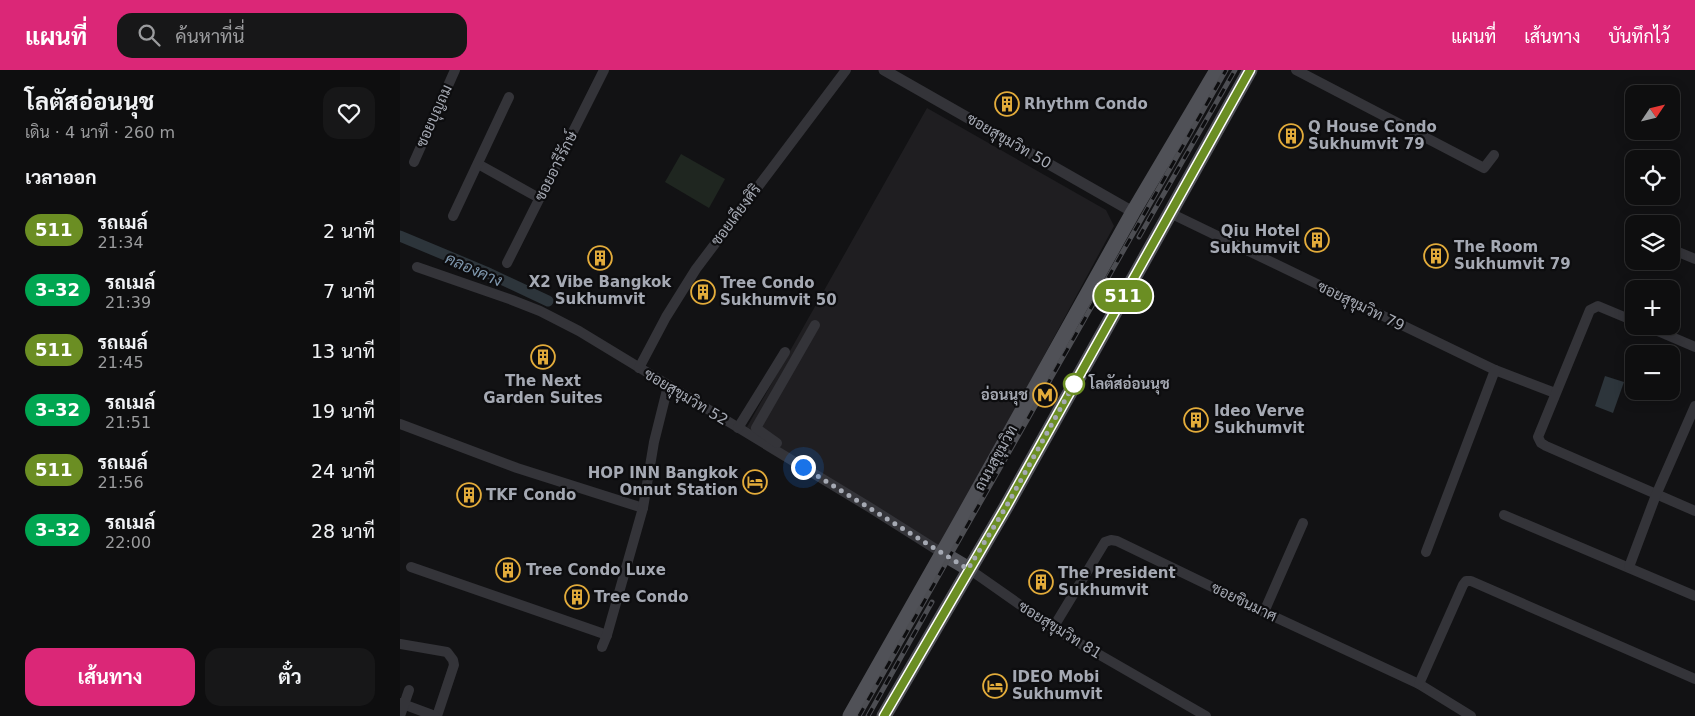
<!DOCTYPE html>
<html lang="th">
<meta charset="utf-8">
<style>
body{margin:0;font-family:"DejaVu Sans",Sarabun,sans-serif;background:#171718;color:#f1f3f6;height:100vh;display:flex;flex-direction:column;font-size:19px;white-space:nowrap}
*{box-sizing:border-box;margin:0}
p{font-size:16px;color:#9b9c9e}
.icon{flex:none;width:28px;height:28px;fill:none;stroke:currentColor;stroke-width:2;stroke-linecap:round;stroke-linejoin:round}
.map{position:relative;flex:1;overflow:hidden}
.drawer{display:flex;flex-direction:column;background:#0e0e0f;width:400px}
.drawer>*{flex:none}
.badge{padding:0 10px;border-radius:16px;font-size:18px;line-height:32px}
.needle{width:32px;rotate:55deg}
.controls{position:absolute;left:1225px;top:15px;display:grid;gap:10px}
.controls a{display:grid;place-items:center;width:55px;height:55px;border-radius:10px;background:#0e0e0f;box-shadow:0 2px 12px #0003,0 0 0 1px #2e2e2f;font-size:25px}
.you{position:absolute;width:25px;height:25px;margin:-12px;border:4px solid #fff;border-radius:50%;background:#1a73e8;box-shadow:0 0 0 8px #1a73e833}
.map>.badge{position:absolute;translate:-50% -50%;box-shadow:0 0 0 2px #fff}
h2{padding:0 25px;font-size:19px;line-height:45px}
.round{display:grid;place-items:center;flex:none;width:52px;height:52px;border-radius:15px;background:#171718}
.headline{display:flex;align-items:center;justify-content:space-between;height:85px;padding:0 25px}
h1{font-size:24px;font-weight:700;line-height:38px}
.primary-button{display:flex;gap:10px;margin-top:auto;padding:10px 25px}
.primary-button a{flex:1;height:58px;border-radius:15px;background:#db2777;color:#fff;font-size:20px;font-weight:700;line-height:58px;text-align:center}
.primary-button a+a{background:#171718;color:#f1f3f6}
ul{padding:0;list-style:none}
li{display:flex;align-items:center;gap:15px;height:60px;padding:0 25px}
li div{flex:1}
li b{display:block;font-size:19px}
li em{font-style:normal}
li .badge{min-width:55px;font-weight:700;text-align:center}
header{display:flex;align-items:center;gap:30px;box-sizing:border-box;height:70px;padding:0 25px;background:#db2777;color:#fff}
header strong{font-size:24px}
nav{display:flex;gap:28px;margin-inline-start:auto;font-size:18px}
.search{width:350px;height:45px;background:#171718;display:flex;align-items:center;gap:12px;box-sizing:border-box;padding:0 18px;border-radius:15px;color:#9b9c9e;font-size:19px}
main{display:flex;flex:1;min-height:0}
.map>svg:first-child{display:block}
.built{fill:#1f1e21}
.green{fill:#1f2620}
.water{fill:#2d353b}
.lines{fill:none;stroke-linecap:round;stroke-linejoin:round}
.canal{stroke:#2d353b;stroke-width:11}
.minor{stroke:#343439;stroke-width:10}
.tertiary{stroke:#343439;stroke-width:11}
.primary{stroke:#505157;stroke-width:15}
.rail-casing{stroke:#4d4e53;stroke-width:5}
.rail{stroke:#0d0d0f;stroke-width:3;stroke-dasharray:9;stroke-linecap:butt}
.line-casing{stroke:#fff;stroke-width:11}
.line{stroke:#6b8e23;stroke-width:8}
.walk{stroke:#a5a9b3;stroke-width:5;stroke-dasharray:0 9}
.stop-dot{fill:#fff;stroke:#6b8e23;stroke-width:2.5}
.labels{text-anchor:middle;stroke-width:4.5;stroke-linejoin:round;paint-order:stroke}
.poi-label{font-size:15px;font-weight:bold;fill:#a5a9b3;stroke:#0d0d0f;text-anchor:start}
.street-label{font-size:15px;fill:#a5a9b3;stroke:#0d0d0f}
.stop-label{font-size:15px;font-weight:bold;fill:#a5a9b3;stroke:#0d0d0f;text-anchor:start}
.water-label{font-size:16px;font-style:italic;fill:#7e96ac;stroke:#0d0d0f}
</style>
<header>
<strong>แผนที่</strong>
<div class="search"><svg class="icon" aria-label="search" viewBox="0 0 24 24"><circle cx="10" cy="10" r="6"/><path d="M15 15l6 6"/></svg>ค้นหาที่นี่</div>
<nav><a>แผนที่</a><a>เส้นทาง</a><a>บันทึกไว้</a></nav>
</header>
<main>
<section class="drawer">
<div class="headline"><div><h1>โลตัสอ่อนนุช</h1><p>เดิน · 4 นาที · 260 m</p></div><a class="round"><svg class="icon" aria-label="heart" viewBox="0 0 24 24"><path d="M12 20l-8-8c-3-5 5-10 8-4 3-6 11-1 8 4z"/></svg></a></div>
<h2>เวลาออก</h2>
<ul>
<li><span class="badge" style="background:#6b8e23;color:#fff">511</span><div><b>รถเมล์</b><p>21:34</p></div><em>2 นาที</em></li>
<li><span class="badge" style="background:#00a651;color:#fff">3-32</span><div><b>รถเมล์</b><p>21:39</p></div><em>7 นาที</em></li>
<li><span class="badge" style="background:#6b8e23;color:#fff">511</span><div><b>รถเมล์</b><p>21:45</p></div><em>13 นาที</em></li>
<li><span class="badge" style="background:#00a651;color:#fff">3-32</span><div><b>รถเมล์</b><p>21:51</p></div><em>19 นาที</em></li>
<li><span class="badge" style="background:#6b8e23;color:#fff">511</span><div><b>รถเมล์</b><p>21:56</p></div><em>24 นาที</em></li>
<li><span class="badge" style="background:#00a651;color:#fff">3-32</span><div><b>รถเมล์</b><p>22:00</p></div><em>28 นาที</em></li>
</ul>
<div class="primary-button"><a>เส้นทาง</a><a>ตั๋ว</a></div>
</section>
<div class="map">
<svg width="1295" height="646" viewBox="0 0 1295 646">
<rect width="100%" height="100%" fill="#121214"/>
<path class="built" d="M527,38L706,140L714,156L541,477L347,357Z"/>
<path class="green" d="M281,84L325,109L309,138L265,112Z"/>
<path class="water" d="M1205,306L1224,312L1213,343L1195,336Z"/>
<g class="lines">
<path class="canal" d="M0,166L86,202L148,231"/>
<g class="minor">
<path d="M896,0L1084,98L1094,85"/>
<path d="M14,92L55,0"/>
<path d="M78,94L139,128"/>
<path d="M770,143L1095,300L1155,323"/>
<path d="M53,146L109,27"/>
<path d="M1230,162L1234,163"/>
<path d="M1271,179L1295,189"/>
<path d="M107,193L204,0"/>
<path d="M17,197L112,230L140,241L179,261L469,437L542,483"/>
<path d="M1234,251L1198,236L1190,240L1138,367L1141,373L1146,376L1295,441"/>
<path d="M1246,256L1295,277"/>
<path d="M239,298L266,247L296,199L446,0"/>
<path d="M0,354L117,398L243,438"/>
<path d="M338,358L385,282"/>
<path d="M377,373L356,358L415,255"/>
<path d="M1104,445L1295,526"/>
<path d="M1026,482L1095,300"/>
<path d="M11,497L207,565"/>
<path d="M1229,497L1256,425L1295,336"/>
<path d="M569,499L653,558L806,646"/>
<path d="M864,542L903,453"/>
<path d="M653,558L705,472L711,470L717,471L864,542L1019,614L1071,646"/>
<path d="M0,574L47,582L53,590L54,595L37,646"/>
<path d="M202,577L207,565L243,438L254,372L268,316"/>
<path d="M1019,614L1063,515L1066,511H1071L1295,609"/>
<path d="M0,633L35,646"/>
<path d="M0,646L9,620"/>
</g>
<path class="tertiary" d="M484,0L733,142"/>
<g class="primary">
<path d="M542,483L569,499"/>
<path d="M450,646L560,452L733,142L817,0"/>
<path d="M484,646L606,437L850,0"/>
</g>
<g class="rail-casing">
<g id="rail">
<path d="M739,167L835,0"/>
<path d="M459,646L826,0"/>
<path d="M468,646L532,532"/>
</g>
</g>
<use href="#rail" class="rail"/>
</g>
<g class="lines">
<g class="line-casing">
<path id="line" d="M484,646L606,437L850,0"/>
</g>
<use href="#line" class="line"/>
<path class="walk" d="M403,397L568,499L606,437L674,314"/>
</g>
<defs>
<g id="building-ring" transform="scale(1.25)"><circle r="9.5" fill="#0d0d0f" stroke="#e3ac3b" stroke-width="1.5"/><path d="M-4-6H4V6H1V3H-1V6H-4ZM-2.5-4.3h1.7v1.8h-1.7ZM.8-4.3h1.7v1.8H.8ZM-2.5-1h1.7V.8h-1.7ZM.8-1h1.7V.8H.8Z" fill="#e3ac3b"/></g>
<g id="metro-ring" transform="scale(1.25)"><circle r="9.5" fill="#0d0d0f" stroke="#e3ac3b" stroke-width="1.5"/><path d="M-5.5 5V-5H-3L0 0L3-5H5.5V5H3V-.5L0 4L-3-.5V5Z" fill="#e3ac3b"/></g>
<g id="hotel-ring" transform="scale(1.25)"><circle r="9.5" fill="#0d0d0f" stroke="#e3ac3b" stroke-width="1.5"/><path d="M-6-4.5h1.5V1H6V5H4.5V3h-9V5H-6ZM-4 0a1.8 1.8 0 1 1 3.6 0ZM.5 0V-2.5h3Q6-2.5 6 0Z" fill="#e3ac3b"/></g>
</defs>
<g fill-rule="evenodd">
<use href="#building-ring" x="607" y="34"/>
<use href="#building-ring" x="891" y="66"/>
<use href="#building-ring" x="917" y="170"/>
<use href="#building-ring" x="1036" y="186"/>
<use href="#building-ring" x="200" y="188"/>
<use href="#building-ring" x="303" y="222"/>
<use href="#building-ring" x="143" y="287"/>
<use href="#metro-ring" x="645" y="325"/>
<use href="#building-ring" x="796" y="350"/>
<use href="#hotel-ring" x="355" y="412"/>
<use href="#building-ring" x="69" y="425"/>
<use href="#building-ring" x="108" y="500"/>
<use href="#building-ring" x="641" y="512"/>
<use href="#building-ring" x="177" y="527"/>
<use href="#hotel-ring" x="595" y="616"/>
</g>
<circle class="stop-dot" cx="674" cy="314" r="10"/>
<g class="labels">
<g class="poi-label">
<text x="624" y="39">Rhythm Condo</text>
<text x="908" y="62">Q House Condo<tspan x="908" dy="17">Sukhumvit 79</tspan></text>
<text x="900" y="166" text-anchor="end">Qiu Hotel<tspan x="900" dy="17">Sukhumvit</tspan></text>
<text x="1054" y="182">The Room<tspan x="1054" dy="17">Sukhumvit 79</tspan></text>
<text x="200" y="217" text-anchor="middle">X2 Vibe Bangkok<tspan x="200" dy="17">Sukhumvit</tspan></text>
<text x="320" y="218">Tree Condo<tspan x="320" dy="17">Sukhumvit 50</tspan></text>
<text x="143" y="316" text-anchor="middle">The Next<tspan x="143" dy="17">Garden Suites</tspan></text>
<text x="628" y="330" text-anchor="end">อ่อนนุช</text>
<text x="814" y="346">Ideo Verve<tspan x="814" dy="17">Sukhumvit</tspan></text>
<text x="338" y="408" text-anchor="end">HOP INN Bangkok<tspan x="338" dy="17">Onnut Station</tspan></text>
<text x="86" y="430">TKF Condo</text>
<text x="126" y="505">Tree Condo Luxe</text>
<text x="658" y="508">The President<tspan x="658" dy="17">Sukhumvit</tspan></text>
<text x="194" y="532">Tree Condo</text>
<text x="612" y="612">IDEO Mobi<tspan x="612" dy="17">Sukhumvit</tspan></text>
</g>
<g class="street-label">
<text transform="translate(34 46) rotate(-66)" y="5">ซอยบุญถม</text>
<text transform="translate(609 71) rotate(30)" y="5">ซอยสุขุมวิท 50</text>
<text transform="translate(156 96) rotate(-63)" y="5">ซอยอารีรักษ์</text>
<text transform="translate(336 145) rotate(-53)" y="5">ซอยเคียงศิริ</text>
<text transform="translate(961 236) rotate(26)" y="5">ซอยสุขุมวิท 79</text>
<text transform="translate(286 327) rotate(31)" y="5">ซอยสุขุมวิท 52</text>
<text transform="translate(596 388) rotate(-61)" y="5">ถนนสุขุมวิท</text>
<text transform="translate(844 532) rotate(26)" y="5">ซอยชินมาศ</text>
<text transform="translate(660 560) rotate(32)" y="5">ซอยสุขุมวิท 81</text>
</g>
<g class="stop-label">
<text x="689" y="319">โลตัสอ่อนนุช</text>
</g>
<g class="water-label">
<text transform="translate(74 199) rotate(24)" y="6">คลองคาง</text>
</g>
</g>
</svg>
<div class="controls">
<a><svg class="needle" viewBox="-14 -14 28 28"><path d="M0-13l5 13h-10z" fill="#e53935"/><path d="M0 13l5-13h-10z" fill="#9b9c9e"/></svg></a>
<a><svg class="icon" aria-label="locate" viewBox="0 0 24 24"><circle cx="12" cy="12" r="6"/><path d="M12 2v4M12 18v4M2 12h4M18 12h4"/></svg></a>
<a><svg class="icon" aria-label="layers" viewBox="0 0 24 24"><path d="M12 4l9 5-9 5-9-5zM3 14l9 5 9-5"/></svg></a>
<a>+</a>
<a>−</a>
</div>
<div class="you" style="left:403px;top:397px"></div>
<b class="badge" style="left:723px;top:226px;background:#6b8e23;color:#fff">511</b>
</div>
</main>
